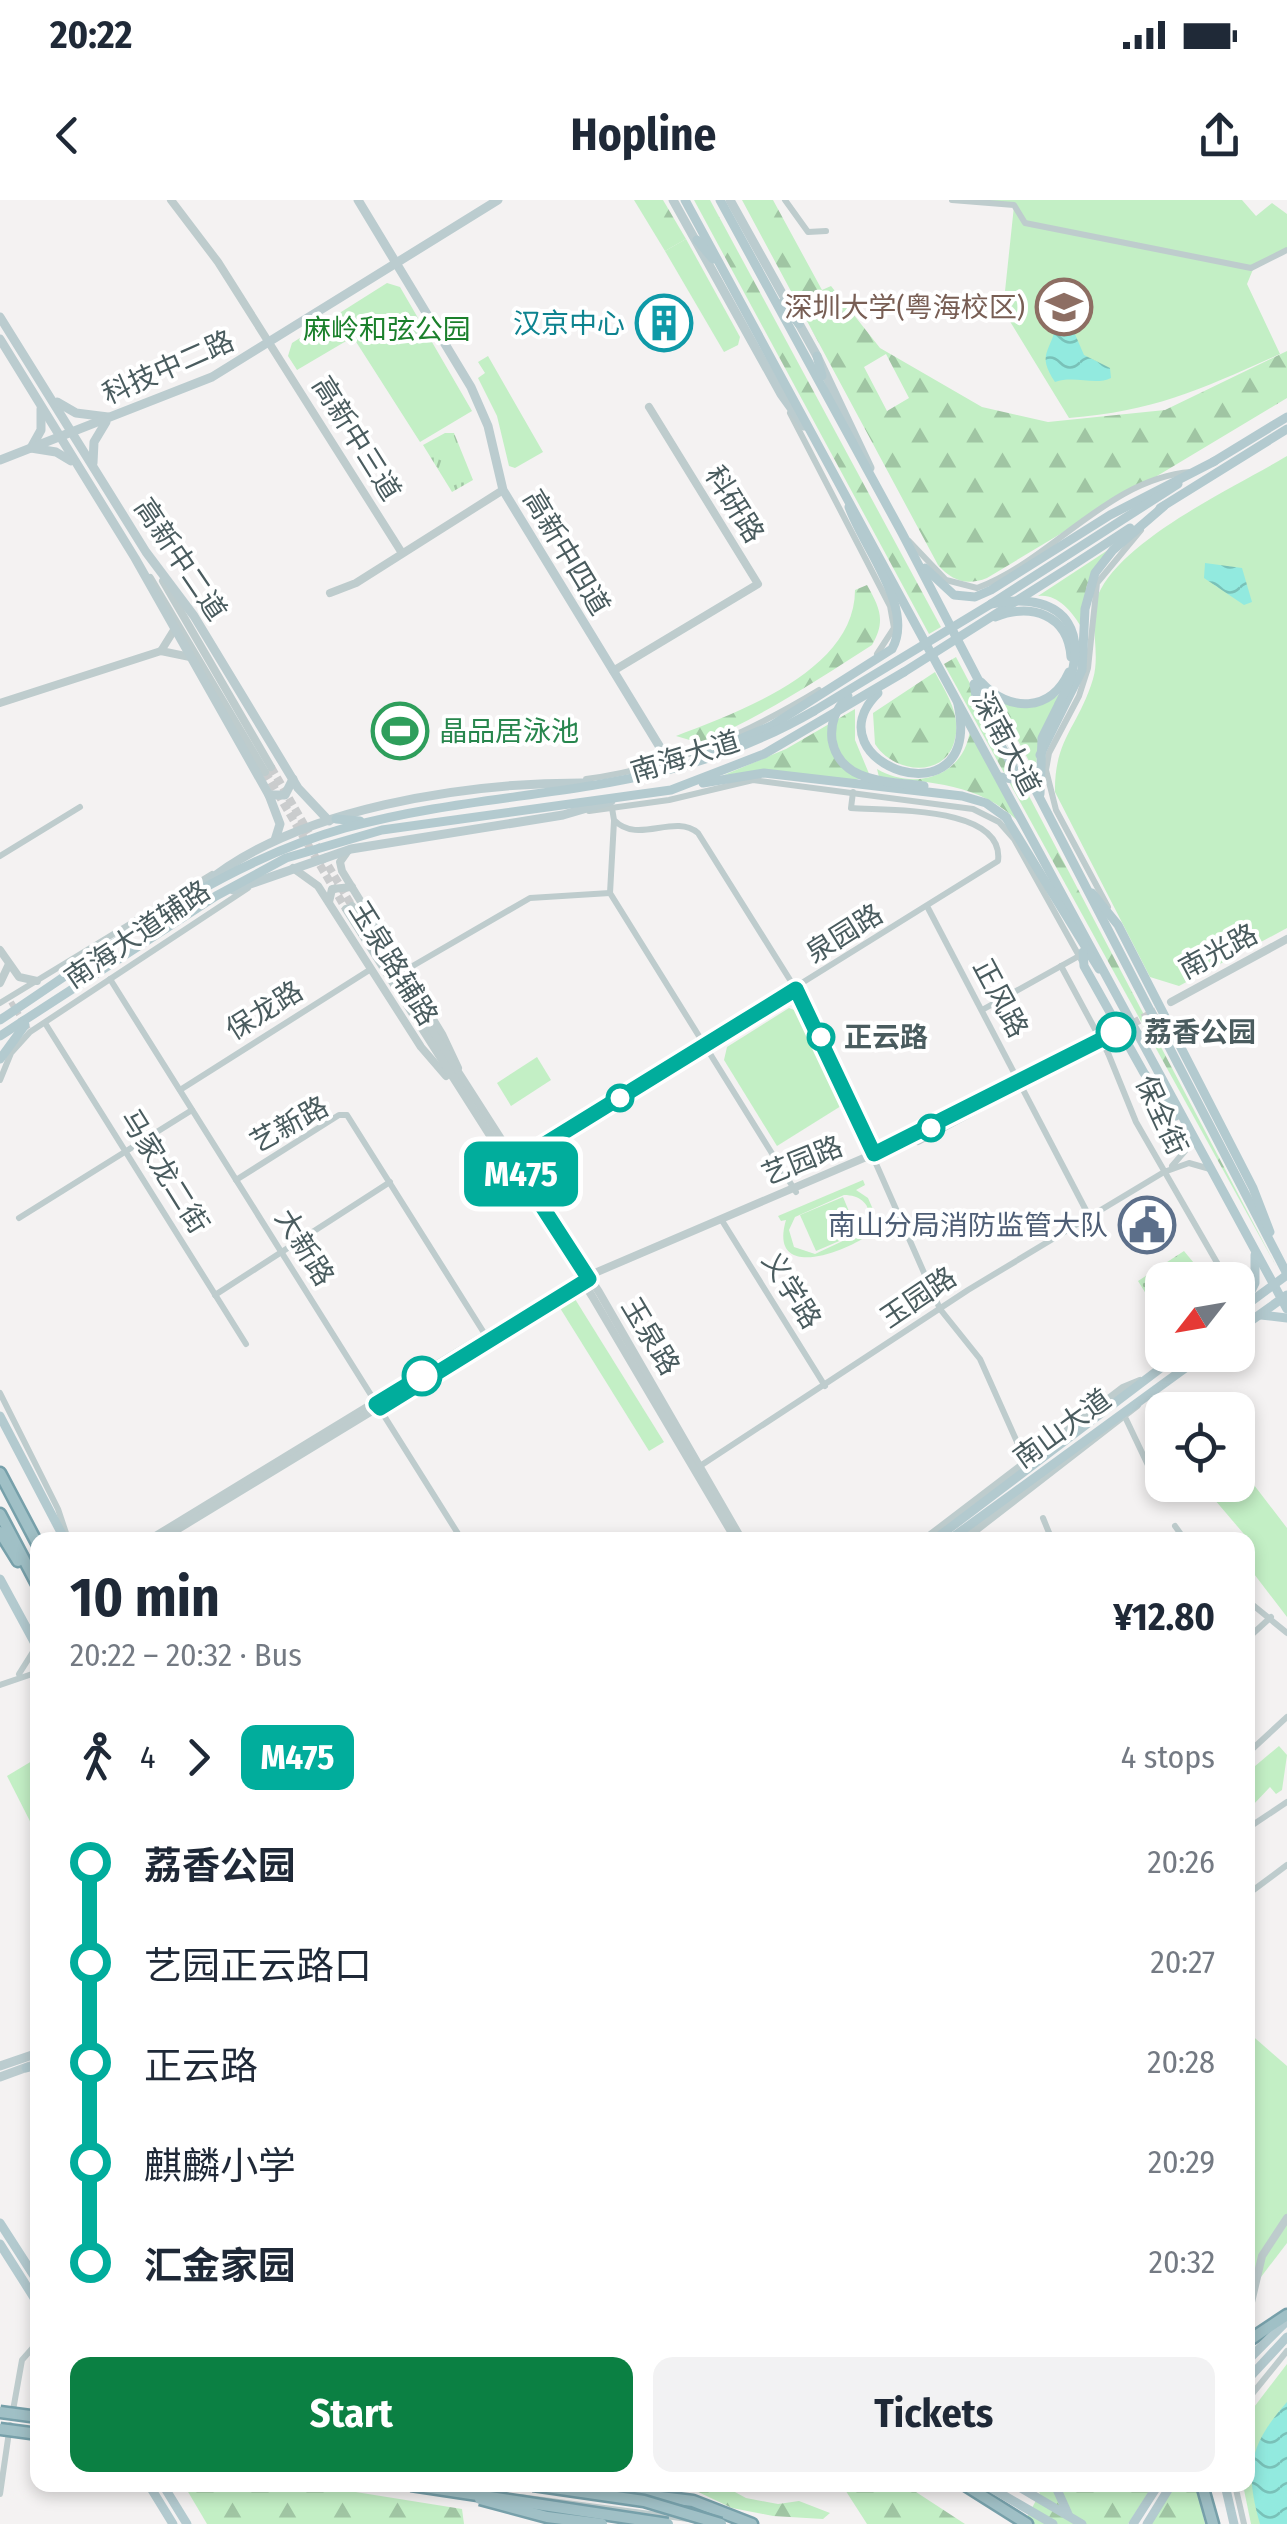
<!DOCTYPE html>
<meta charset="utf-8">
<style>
body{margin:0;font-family:"Fira Sans Condensed","Noto Sans SC",sans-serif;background:#f2f2f3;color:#1f2937;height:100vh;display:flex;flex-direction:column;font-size:38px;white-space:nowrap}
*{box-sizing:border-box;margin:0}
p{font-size:32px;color:#747a83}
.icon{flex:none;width:55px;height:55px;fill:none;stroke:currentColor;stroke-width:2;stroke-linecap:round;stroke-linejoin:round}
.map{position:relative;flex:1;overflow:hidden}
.drawer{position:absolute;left:30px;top:1332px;width:1225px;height:960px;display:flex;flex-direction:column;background:#fff;border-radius:20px;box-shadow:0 5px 15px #0003}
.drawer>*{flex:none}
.badge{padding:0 20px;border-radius:15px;font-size:35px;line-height:65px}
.needle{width:65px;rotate:239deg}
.controls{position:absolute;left:1145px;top:1062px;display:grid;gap:20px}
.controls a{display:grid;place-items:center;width:110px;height:110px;border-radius:20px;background:#fff;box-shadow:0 5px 15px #0003;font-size:50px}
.map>.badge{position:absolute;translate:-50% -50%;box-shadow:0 0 0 5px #fff}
.legs{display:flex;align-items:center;gap:15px;height:110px;padding:0 40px;font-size:32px}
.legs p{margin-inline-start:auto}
.summary{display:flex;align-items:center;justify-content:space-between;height:170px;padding:0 40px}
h1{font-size:55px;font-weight:700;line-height:75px}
.button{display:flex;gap:20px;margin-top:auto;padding:20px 40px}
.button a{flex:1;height:115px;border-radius:20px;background:#0b8043;color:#fff;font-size:40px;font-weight:700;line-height:115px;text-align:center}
.button a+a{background:#f2f2f3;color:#1f2937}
ul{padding:0 40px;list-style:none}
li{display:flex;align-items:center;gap:35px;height:100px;font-size:38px}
li i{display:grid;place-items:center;width:15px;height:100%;margin:0 12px;background:currentColor}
li i::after{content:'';width:25px;height:25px;margin:-12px;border:8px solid;border-radius:50%;background:#fff}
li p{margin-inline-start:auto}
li:first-child i{background:linear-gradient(#0000 50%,currentColor 0)}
li:last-child i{background:linear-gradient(currentColor 50%,#0000 0)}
.status{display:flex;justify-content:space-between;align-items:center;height:70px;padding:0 50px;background:#fff;direction:ltr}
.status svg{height:28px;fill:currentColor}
header{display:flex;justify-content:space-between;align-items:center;height:130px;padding:0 40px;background:#fff;font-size:45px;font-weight:700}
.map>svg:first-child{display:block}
.grass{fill:url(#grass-tufts)}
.forest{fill:url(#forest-firs);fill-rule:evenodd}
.park{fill:#c3efc5;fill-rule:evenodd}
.garden{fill:url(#garden-dots)}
.water{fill:url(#water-waves)}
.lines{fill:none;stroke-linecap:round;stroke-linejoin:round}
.minor-tunnel{stroke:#cacccd;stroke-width:6;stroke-dasharray:6 3;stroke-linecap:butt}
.tertiary-tunnel{stroke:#cacccd;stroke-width:8;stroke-dasharray:8 4;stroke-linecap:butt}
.trunk-casing{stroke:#77a0aa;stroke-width:15}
.minor{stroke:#becccd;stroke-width:6}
.tertiary{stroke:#becccd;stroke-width:8}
.secondary{stroke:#bbcccf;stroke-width:9}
.primary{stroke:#b3cacf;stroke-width:9}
.trunk{stroke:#a0c0c6;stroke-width:10}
.trunk-bridge-casing{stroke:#77a0aa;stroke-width:15;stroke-linecap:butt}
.minor-bridge{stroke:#becccd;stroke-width:6}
.primary-bridge{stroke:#b3cacf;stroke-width:9}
.trunk-bridge{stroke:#a0c0c6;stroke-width:10}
.line-1-casing{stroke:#fff;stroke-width:22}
.line-1{stroke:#01ad9c;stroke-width:15}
.stop-1-dot{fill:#fff;stroke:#01ad9c;stroke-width:5}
.labels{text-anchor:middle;stroke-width:8;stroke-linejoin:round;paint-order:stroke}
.education-label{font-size:28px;fill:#785e54;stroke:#fff;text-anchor:end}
.culture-label{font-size:28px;fill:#0d838f;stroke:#fff;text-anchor:end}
.park-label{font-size:28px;fill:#1b802c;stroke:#fff}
.street-label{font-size:28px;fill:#4a5c5f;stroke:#fff}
.leisure-label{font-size:28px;fill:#27864d;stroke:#fff;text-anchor:start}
.stop-label{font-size:28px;font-weight:bold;fill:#4a5c5f;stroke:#fff;text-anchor:start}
.service-label{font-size:28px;fill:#4e5e75;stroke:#fff;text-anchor:end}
</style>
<div class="status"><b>20:22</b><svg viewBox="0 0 49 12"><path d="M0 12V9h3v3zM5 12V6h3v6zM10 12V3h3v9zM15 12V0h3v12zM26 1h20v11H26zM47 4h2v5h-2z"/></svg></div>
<header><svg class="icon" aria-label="back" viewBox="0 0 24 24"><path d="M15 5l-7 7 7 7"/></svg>Hopline<svg class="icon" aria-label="share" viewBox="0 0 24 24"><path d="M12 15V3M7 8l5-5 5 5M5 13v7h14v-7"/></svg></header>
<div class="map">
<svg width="1287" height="2324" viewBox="0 0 1287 2324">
<defs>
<pattern id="grass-tufts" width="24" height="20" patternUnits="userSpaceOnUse" patternTransform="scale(2.5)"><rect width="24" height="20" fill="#c3efc5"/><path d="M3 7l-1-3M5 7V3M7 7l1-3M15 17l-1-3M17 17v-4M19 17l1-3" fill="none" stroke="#a0c5a3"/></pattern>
<pattern id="forest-firs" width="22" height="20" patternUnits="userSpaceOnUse" patternTransform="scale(2.5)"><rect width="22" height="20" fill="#c3efc5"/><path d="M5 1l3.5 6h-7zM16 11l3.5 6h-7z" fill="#a0c5a3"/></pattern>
<pattern id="garden-dots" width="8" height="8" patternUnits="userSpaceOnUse" patternTransform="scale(2.5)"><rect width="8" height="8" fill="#c3efc5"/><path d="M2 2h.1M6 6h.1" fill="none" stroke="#a0c5a3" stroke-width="1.8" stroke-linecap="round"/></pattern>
<pattern id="water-waves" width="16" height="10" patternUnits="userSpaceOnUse" patternTransform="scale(2.5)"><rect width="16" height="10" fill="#92eadf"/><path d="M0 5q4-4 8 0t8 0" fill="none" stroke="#79c1b8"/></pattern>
</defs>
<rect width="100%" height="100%" fill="#f4f2f2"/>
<path class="grass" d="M445,233H454L473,280L452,292L423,245Z"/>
<g class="forest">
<path d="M634,0H663L686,39L665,51Z"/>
<path d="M694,0H710L941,427L929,434Z"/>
<path d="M742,0H773L822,90L831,86L880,148L982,207L1048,222L1165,210L1287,151V198L987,378C967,386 952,381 938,365ZM886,154L909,198L887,211L864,167Z"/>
<path d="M1108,350L1087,385L1080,425C1071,410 1056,393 1038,396Z"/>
<path d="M867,385C880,408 886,421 872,445C816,481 761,517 700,543L676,536C738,512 855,471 855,390Z"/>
<path d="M956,457L1276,1066L944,464Z"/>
<path d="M935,472C946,493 961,514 955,539C946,580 893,573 875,544L873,513Z"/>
<path d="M1065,489L1037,555L1036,574L996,500C1021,512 1045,509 1065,489Z"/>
<path d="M855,509V540L870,576L855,580L759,571L724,575L786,549Z"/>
<path d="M970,530L1023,626C982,583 934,583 879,577L877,569C915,591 964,577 970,530Z"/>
<path d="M184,2285H312L462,2309L464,2324H207Z"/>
<path d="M659,2285H722L746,2298L778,2304L799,2301L830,2313L823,2319L773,2316L732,2308L694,2290Z"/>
<path d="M842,2285H918L916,2292L965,2324H867Z"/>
<path d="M1028,2285H1153L1128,2324H1033L1026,2319L1040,2293Z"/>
<path d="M1175,2285H1196L1205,2324H1151Z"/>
</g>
<g class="park">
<path d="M952,0H1242L1256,16L1272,3L1287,14V50L1254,67L1247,84L1280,154C1202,189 1156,211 1069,218L1003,110L1014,6Z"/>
<path d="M686,39L740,137L738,145L724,152L665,51Z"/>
<path d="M387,83L400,87L472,211L420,242L353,137L297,170L288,156L292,143Z"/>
<path d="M488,156L543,252L515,268L509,266L497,216L478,178L485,173L478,162Z"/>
<path d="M1287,256V728L1179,786L1150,777L1055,592C1054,539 1079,526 1093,479C1101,453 1088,420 1098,395C1122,339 1235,287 1287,256Z"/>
<path d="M789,808L800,812L841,906L777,946L724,860L727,847Z"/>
<path d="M537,857L551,880L511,906L497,883Z"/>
<path d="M863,980L865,985L856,990L868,998L875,1014L868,1035C844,1053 768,1081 786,1020L781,1021L778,1016ZM844,995C866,995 876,1012 864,1031L815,1054L794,1047L789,1030L795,1017Z"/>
<path d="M843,997L858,1033L816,1051L800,1015Z"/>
<path d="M575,1099L664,1242L649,1251L560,1108Z"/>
<path d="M1238,1281L1245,1291L1254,1285L1287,1328V1417L1248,1366L1249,1340L1203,1286L1238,1285Z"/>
<path d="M1279,1546L1287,1555L1282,1590L1276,1594L1270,1587L1253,1605L1248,1598V1572Z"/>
<path d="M37,1558V1635L7,1576Z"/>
<path d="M1248,1832L1287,1866V2043L1248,2094Z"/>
<path d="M1287,2164V2324H1251L1243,2285H1248V2215Z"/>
</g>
<path class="garden" d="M1184,1051L1208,1080H1162L1161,1118L1138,1081Z"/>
<g class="water">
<path d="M1068,118L1084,155L1110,168L1111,178C1095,186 1075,175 1055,182C1036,153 1051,153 1057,122Z"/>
<path d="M1205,363L1242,368L1252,402L1244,405L1204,378Z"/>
<path d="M1287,2202V2324H1260C1244,2269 1250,2244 1287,2202Z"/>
</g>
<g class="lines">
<path class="minor-tunnel" d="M11,802L28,829"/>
<g class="tertiary-tunnel">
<path d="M271,567L309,633"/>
<path d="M265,572L346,709"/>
<path d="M316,645L352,706"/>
<path d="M1111,835L1156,811"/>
</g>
<g class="trunk-casing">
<g id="trunk">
<path d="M0,1273L38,1345"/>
<path d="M0,1314L38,1386"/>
<path d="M0,1332L18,1361"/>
<path d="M1248,2141L1287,2115"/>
<path d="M965,2285L1027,2324"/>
<path d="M1202,2285L1213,2324"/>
<path d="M578,2287L693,2301L752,2324"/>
</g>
</g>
<g class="minor">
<path d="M785,0L808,32L826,31"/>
<path d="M952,0L1014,5L1025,23L1251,68L1287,50"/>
<path d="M790,213L890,406L894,428L877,454"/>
<path d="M909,341L946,380L977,388C1051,361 1109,278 1191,272"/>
<path d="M586,579C671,568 746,534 819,490"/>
<path d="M612,608L614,620C638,645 674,613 698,633L807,807L940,1109L980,1159L1026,1262"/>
<path d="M589,611L669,600L753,580L973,609L999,622L1014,639L1083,763"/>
<path d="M614,621L610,693L796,992"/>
<path d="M0,656L80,607"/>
<path d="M1108,707L1056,610L1046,570L1049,553L1079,496L1088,468L1097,383L1141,330"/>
<path d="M928,708L1089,1016"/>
<path d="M1061,766L1096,831"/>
<path d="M404,771L530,698L610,693"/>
<path d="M110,779L462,1340"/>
<path d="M0,803L212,674"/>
<path d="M982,810L1079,756"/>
<path d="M45,823L246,1144"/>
<path d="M1108,853L1136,922L1227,1080"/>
<path d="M0,880L11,853L30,832L248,688"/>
<path d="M180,890L371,769"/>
<path d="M514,962L998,661C1005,605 886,611 851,608L853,592"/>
<path d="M1172,966L1185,951L1190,935"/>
<path d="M236,980L339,915H347L486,1136"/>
<path d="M19,1018L192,910"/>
<path d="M721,1019L825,1186"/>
<path d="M215,1095L390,982"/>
<path d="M1238,1098L1243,1107"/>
<path d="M0,1193L58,1309L68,1339"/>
<path d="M1126,1219L1156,1282"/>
<path d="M697,1268L968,1090L1164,972L1189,963L1210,969"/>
<path d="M1043,1318L1052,1340"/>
<path d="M1175,1326L1185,1340"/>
<path d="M1248,1401L1287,1433"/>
<path d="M1248,1438L1271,1417"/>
<path d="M19,1474L36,1447"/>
<path d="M0,1485L38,1472"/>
<path d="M1248,1553L1287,1517"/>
<path d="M1248,1628L1287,1602"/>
<path d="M1248,1694L1287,1665"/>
<path d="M1248,2199L1287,2151"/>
<path d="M12,2216L22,2160L37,2143"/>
<path d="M1235,2285L1244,2324"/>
<path d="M0,2294L10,2225"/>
<path d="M520,2297L696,2320"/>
</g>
<g class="tertiary">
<path d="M171,0L218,62L402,353"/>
<path d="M150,378L265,572"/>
<path d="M163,381L271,567"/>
<path d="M330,393L356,383L503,290"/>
<path d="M161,451L174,430"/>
<path d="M613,471L758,384L649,207"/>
<path d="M0,503L161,451L190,457"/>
<path d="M347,652L340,662L342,671L442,834L458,868"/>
<path d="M293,668L318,686L421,847L446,876"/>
<path d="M329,702L332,689L352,687"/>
<path d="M352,706L599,1092L742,1340"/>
<path d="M346,709L592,1096L736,1340"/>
<path d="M0,750L19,777L37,781"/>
<path d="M0,783L9,764"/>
<path d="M1171,802L1287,739"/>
<path d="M918,941L1091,849"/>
<path d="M149,1340L569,1084L920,934L1111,835"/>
<path d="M160,1340L510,1127"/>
<path d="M924,1340L1123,1188L1140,1181"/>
<path d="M963,1340L1137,1205"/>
<path d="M1248,2115L1262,2056L1287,2018"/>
</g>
<g class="secondary">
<path d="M358,0L471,187L488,226L503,290L669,562"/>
<path d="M673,0L781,194L804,226"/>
<path d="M730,0L817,156L870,268"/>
<path d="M0,117L146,352L194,416L298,588L329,621"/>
<path d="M0,139L135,358L269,595L280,624L275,640"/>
<path d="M57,202L76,213L108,217"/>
<path d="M41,209V230L31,248L56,252L71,261"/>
<path d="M0,260L212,177L498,0"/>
<path d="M93,263L94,242L106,222"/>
<path d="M269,595H285L293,579"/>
<path d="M201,687C294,607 470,582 589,583"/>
<path d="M233,690L351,649L563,615L611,601"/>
<path d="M0,1866L38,1853"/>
<path d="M0,1877L30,1866"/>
</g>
<g class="primary">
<path d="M685,0L1287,1109"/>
<path d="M720,0L902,333L1287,1074"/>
<path d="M697,40L713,59"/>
<path d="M782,103L799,124"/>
<path d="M817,156L822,176"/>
<path d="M1213,262L1287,217"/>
<path d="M1160,308L1287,229"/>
<path d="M1070,367L1130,328"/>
<path d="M925,368L954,395L975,397L991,390L1110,315L1215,261"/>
<path d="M991,404L1178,284"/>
<path d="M995,417C1031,403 1068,414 1071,457"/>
<path d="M981,482C1009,513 1051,512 1069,472"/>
<path d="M974,484L977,502L1014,569L1013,579L1000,577"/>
<path d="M878,493C807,563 984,627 958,504"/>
<path d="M1040,555L1082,470L1085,409L1095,373L1113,350L1164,306"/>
<path d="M698,557L771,526L892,449C915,408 864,349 849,307"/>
<path d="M703,583L764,573L962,596L986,603L1007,618"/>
<path d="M1040,594L1042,538L1059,504"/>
<path d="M1005,616L1099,769"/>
<path d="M336,619L360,621"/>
<path d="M1092,693L1118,725L1253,988L1270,1032"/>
<path d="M1083,752L1084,766L1144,873L1176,916"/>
<path d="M0,820C107,749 219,663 345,628C511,583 655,603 814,511"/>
<path d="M0,836L216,696L286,658L382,630L671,590L764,554L904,472"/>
<path d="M0,859L25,825"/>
<path d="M1243,1107L1255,1083V1055"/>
<path d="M1238,1111L1287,1075"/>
<path d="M1261,1115L1287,1118"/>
<path d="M1238,1130L1287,1095"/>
<path d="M0,1216L65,1340"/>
<path d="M934,1340L1178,1155"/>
<path d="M949,1340L1203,1155"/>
<path d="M0,1379L38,1449"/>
<path d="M26,1868L38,1865"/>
<path d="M0,2023L38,2082"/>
<path d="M0,2044L38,2104"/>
<path d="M37,2143L38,2142"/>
<path d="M1248,2160L1287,2121"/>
<path d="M1248,2179L1287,2137"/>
<path d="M149,2285L173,2324"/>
<path d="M163,2285L187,2324"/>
<path d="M986,2285L1053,2324"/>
<path d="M1016,2285L1082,2324"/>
<path d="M1055,2285L1068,2314"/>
<path d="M1225,2285L1234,2324"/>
<path d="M1133,2324L1158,2285"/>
<path d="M1147,2324L1171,2285"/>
</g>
<use href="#trunk" class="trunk"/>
<g class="trunk-bridge-casing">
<g id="trunk-bridge">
<path d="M0,2212L38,2217"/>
<path d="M0,2229L38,2234"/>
<path d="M411,2285L668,2324"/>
<path d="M533,2285L644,2301L721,2324"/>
<path d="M480,2299L547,2317L602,2324"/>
</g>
</g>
<path class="minor-bridge" d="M1096,831L1108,853"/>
<g class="primary-bridge">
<path d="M904,472L1070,367"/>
<path d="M848,496C836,509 830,522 832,540C840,584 889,581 924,586"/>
<path d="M814,511L991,404C1070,388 1095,438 1059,504"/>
</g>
<use href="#trunk-bridge" class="trunk-bridge"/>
</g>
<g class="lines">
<g class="line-1-casing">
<path id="line-1" d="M422,1176L376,1204L380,1208L589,1079L514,963L796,789L874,954L1116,832"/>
</g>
<use href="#line-1" class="line-1"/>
</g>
<defs>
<g id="university-ring" transform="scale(2.875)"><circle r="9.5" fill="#fff" stroke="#8d6e63" stroke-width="1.5"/><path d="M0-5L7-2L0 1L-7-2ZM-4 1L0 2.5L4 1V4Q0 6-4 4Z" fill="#8d6e63"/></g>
<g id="building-ring" transform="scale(2.875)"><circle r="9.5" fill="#fff" stroke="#0f9aa8" stroke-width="1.5"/><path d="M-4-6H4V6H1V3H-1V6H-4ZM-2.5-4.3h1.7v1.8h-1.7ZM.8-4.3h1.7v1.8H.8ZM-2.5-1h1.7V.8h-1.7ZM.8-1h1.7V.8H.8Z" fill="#0f9aa8"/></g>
<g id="stadium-ring" transform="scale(2.875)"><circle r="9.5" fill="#fff" stroke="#2e9e5b" stroke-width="1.5"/><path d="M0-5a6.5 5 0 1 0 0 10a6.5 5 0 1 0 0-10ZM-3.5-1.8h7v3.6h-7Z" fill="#2e9e5b"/></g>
<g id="civic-ring" transform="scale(2.875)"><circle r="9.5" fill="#fff" stroke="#5c6f8a" stroke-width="1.5"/><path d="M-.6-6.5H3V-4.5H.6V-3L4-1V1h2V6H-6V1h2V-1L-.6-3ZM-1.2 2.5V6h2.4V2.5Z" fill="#5c6f8a"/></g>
</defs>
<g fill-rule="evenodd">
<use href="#university-ring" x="1064" y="107"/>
<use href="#building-ring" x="664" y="123"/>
<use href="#stadium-ring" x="400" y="531"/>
<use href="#civic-ring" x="1147" y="1025"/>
</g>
<g class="stop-1-dot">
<circle cx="1116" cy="832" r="18"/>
<circle cx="821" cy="837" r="12"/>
<circle cx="620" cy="898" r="12"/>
<circle cx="931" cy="928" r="12"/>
<circle cx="422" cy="1176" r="18"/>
</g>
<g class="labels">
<g class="education-label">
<text x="1025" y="117">深圳大学(粤海校区)</text>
</g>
<g class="culture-label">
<text x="625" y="133">汉京中心</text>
</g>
<g class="park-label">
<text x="387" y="139">麻岭和弦公园</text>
</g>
<g class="street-label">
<text transform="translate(168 167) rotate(-24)" y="10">科技中二路</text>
<text transform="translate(357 238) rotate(58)" y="10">高新中三道</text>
<text transform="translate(735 304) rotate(58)" y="10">科研路</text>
<text transform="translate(567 352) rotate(59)" y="10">高新中四道</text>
<text transform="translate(181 359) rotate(56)" y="10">高新中二道</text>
<text transform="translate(1007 543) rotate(62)" y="10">深南大道</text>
<text transform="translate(685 556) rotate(-17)" y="10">南海大道</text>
<text transform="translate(844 733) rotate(-32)" y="10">泉园路</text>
<text transform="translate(137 734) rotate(-34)" y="10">南海大道辅路</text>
<text transform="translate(1218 751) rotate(-28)" y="10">南光路</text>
<text transform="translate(394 763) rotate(58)" y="10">玉泉路辅路</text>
<text transform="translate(1001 798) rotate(62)" y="10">正风路</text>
<text transform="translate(264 810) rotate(-32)" y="10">保龙路</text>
<text transform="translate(1162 915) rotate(65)" y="10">保全街</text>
<text transform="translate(289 924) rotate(-29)" y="10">艺新路</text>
<text transform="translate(802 960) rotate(-22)" y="10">艺园路</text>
<text transform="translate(165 971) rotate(58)" y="10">马家龙二街</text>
<text transform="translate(305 1047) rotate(58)" y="10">大新路</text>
<text transform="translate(792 1090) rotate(58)" y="10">义学路</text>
<text transform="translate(918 1097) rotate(-34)" y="10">玉园路</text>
<text transform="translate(651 1136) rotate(59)" y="10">玉泉路</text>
<text transform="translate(1062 1228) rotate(-36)" y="10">南山大道</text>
</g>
<g class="leisure-label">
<text x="439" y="541">晶品居泳池</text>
</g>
<g class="stop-label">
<text x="1144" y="842">荔香公园</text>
<text x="844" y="847">正云路</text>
</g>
<g class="service-label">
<text x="1108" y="1035">南山分局消防监管大队</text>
</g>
</g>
</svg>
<div class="controls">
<a><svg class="needle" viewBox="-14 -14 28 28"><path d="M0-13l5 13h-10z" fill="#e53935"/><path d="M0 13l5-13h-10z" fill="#747a83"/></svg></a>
<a><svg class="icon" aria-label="locate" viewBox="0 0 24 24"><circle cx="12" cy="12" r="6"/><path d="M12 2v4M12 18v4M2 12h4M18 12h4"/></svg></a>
</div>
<b class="badge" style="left:521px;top:974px;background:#01ad9c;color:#fff">M475</b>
<section class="drawer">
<div class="summary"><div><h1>10 min</h1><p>20:22 – 20:32 · Bus</p></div><b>¥12.80</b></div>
<div class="legs"><svg class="icon" aria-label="walk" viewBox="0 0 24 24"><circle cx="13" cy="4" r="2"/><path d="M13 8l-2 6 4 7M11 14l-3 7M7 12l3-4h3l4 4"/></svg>4<svg class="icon" aria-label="forward" viewBox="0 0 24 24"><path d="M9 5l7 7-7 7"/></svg><b class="badge" style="background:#01ad9c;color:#fff">M475</b><p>4 stops</p></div>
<ul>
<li><i style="color:#01ad9c"></i><b>荔香公园</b><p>20:26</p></li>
<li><i style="color:#01ad9c"></i><span>艺园正云路口</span><p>20:27</p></li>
<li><i style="color:#01ad9c"></i><span>正云路</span><p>20:28</p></li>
<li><i style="color:#01ad9c"></i><span>麒麟小学</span><p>20:29</p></li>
<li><i style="color:#01ad9c"></i><b>汇金家园</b><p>20:32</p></li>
</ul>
<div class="button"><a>Start</a><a>Tickets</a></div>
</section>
</div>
